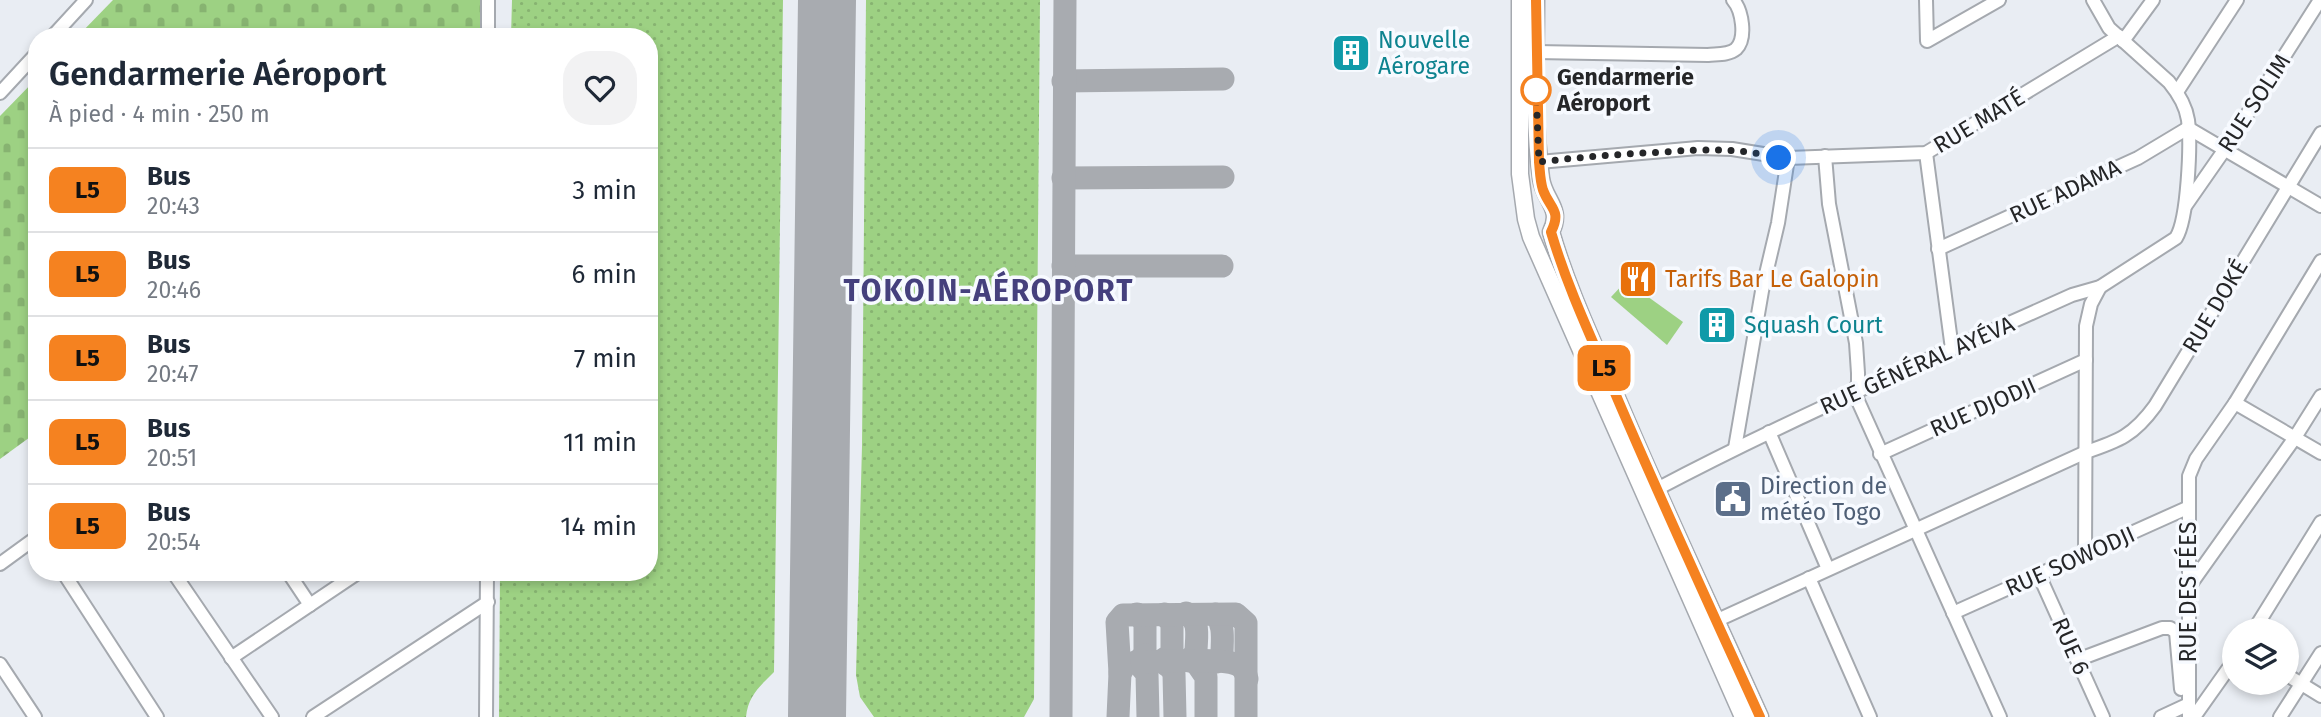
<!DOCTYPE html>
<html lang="fr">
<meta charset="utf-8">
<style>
body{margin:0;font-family:"Fira Sans",sans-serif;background:#f2f2f3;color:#1f2937;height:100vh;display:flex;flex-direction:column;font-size:26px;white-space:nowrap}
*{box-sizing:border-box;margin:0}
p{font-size:23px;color:#747a83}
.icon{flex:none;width:38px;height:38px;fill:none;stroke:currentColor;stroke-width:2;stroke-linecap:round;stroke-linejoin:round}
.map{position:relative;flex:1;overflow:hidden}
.sheet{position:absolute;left:28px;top:28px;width:630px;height:553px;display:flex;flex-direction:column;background:#fff;border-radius:28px;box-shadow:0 4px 10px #0003}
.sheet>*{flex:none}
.badge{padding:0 14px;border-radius:10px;font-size:24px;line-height:46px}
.controls{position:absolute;left:2222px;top:618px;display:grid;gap:14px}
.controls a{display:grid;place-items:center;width:77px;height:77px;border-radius:50%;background:#fff;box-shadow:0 4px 10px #0003;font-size:35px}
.you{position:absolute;width:35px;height:35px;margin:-18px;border:5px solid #fff;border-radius:50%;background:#1a73e8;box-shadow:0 0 0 10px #1a73e833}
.map>.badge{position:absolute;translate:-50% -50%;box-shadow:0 0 0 4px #fff}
.round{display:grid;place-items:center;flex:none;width:74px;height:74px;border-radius:28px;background:#f2f2f3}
.head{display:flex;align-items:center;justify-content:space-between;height:119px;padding:0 21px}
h1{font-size:33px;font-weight:600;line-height:52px}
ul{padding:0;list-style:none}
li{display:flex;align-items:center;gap:21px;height:84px;padding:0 21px;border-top:2px solid #e0e1e3}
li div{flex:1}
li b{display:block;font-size:26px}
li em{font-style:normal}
li .badge{min-width:77px;font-weight:700;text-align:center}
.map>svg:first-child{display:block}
.grass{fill:url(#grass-dots)}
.cemetery{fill:url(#cemetery-stones)}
.pitch{fill:#9dd183}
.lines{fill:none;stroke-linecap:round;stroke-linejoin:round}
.taxiway{stroke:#a8abb0;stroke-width:23}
.runway{stroke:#a8abb0;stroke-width:58}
.minor-casing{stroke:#a5a9af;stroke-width:16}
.major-casing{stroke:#a5a9af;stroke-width:19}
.minor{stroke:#fff;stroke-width:12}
.major{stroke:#fff;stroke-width:16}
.line-casing{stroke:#fff;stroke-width:16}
.line{stroke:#f58220;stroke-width:10}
.walk{stroke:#252628;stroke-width:7;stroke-dasharray:0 12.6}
.stop-dot{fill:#fff;stroke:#f58220;stroke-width:3.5}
.labels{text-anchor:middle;stroke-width:7;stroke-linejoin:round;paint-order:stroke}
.culture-label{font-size:23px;fill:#0d838f;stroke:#f7faff;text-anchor:start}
.stop-label{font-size:23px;font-weight:bold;fill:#252628;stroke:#f7faff;text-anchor:start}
.street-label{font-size:23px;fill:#252628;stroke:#f7faff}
.food-label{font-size:23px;fill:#c56008;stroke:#f7faff;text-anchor:start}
.service-label{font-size:23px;fill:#4e5e75;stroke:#f7faff;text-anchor:start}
.district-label{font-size:30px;font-weight:bold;letter-spacing:2px;fill:#45407d;stroke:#f7faff}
</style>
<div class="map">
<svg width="2321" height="717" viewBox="0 0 2321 717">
<defs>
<pattern id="grass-dots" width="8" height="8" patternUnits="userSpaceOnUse" patternTransform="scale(1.75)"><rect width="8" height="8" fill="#9dd183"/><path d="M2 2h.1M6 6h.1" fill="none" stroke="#87b371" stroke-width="1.8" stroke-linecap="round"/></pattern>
<pattern id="cemetery-stones" width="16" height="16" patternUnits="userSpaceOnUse" patternTransform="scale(1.75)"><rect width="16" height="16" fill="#9dd183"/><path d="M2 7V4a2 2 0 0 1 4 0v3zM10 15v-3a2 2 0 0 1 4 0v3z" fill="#87b371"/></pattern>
</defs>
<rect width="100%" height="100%" fill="#e9edf3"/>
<g class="grass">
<path d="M512,0H783L774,672C760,686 748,696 746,717H499L500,572H649V37H511Z"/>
<path d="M866,0H1040L1034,699L1024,717H874L860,697L856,675L862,446Z"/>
</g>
<g class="cemetery">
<path d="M113,0H486L485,37H77Z"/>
<path d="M37,78V432L0,459V116Z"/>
</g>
<path class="pitch" d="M1626,281L1683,322L1667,345L1611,297Z"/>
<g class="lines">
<g class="taxiway">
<path d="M1063,81L1223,79"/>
<path d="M1063,178L1223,177"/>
<path d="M1063,266H1222"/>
<path d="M1186,613C1201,620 1196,638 1196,652L1189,661"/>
<path d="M1137,614L1145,622V655L1149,662"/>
<path d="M1215,614C1225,625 1222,640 1222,654L1216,662"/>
<path d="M1145,655L1137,662L1147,674L1148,717"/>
<path d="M1161,661L1171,668L1174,674L1175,717"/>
<path d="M1161,661L1172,654V623L1164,614"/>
<path d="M1195,661L1206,677V717"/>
<path d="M1120,673L1126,664L1137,662C1159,662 1222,657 1238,665C1244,668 1246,673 1247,679"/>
<path d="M817,709L819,717"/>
<path d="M1061,717L1065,0"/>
<path d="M1118,717L1120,673L1117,622L1123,615L1236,614L1246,623V717"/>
</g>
<path class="runway" d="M817,717L827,0"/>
<g class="minor-casing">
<g id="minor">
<path d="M1926,0L1927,41L1999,0"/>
<path d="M52,37L86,0"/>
<path d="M488,37V0"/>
<path d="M2123,41L2153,0"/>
<path d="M1536,52L1708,55C1716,54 1729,55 1736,49C1747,38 1742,10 1733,0"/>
<path d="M2177,92L2237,0"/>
<path d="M0,93L37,53"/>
<path d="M2188,128L2321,206"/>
<path d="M1926,153L1952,349"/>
<path d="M1825,156L1829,204L1856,343L1858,373V383L1854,392L2000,717"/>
<path d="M1539,162L1698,148L1732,149L1788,158L1926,153L2119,36"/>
<path d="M2186,205L2225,149L2320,0"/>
<path d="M1938,249L2138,158L2188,128"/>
<path d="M2235,403L2321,453"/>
<path d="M1769,432L1828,569"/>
<path d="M1735,448L1762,291L1778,223L1788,158"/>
<path d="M1880,454L2086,360"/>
<path d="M1655,490C1791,418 1932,358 2072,295L2100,287L2176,238C2188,219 2191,144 2188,120C2186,106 2178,93 2169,82L2109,28L2093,0"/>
<path d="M2085,554L2086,326L2091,304L2100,287"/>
<path d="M0,564L37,537"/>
<path d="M63,572L157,717"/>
<path d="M173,572L272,717"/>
<path d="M288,572L310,605"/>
<path d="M2039,575L2103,717"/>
<path d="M1809,578L1870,717"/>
<path d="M2188,588L2294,439L2321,396"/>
<path d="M1953,613L2187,508"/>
<path d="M1709,624L2086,452C2119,441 2134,435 2155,406L2321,133"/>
<path d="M2254,630L2321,522"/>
<path d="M231,658L359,572"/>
<path d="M2077,660L2162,628H2170L2176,632L2181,689"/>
<path d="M0,664L35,717"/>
<path d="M2287,675L2321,696"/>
<path d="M313,717L488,602"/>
<path d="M486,717L487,572"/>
<path d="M2161,717L2189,704"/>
<path d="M2189,717V476L2196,459L2235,403L2321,261"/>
<path d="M2194,717L2235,659"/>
<path d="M2280,717L2321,653"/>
</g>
</g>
<g class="major-casing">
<g id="major">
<path d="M1520,0V174L1526,219L1531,237L1743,717"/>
<path d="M1536,0C1536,59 1533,119 1541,178C1544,201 1563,208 1551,232C1567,287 1591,338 1614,391C1660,501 1711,608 1760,717"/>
</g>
</g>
<use href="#minor" class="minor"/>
<use href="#major" class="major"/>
</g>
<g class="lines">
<g class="line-casing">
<path id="line" d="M1536,0L1539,162C1540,171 1540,181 1543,190C1550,209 1562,210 1551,232C1567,286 1590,335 1612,386C1659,497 1710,607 1760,717"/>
</g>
<use href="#line" class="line"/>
<path class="walk" d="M1536,90L1539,162C1581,157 1622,154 1664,152C1704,149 1740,148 1779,158"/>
</g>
<defs>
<g id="building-square" transform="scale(2.0125)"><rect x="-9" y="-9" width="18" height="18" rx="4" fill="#0f9aa8" stroke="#f7faff"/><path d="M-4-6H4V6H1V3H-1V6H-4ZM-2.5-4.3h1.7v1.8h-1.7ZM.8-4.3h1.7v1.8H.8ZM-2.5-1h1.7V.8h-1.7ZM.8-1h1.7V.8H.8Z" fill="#fff"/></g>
<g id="restaurant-square" transform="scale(2.0125)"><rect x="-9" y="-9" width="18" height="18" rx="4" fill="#e8710a" stroke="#f7faff"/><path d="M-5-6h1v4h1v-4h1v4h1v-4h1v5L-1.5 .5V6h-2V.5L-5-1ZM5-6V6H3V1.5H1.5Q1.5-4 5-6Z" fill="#fff"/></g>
<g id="civic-square" transform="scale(2.0125)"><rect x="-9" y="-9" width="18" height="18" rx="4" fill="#5c6f8a" stroke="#f7faff"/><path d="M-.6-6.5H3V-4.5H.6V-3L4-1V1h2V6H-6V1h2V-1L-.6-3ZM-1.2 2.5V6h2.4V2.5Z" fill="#fff"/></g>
</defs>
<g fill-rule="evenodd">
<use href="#building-square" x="1351" y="53"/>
<use href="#restaurant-square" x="1638" y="279"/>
<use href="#building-square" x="1717" y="325"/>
<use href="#civic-square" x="1733" y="499"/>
</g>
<circle class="stop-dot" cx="1536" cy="90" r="14"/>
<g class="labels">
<g class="culture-label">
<text x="1378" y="48">Nouvelle<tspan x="1378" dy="26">Aérogare</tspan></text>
<text x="1744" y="333">Squash Court</text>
</g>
<g class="stop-label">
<text x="1557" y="85">Gendarmerie<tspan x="1557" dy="26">Aéroport</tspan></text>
</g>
<g class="street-label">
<text transform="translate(2254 103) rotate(-57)" y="8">RUE SOLIM</text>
<text transform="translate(1979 121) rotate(-31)" y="8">RUE MATÉ</text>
<text transform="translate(2065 191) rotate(-25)" y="8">RUE ADAMA</text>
<text transform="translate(2215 306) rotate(-59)" y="8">RUE DOKÉ</text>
<text transform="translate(1917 365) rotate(-24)" y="8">RUE GÉNÉRAL AYÉVA</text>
<text transform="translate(1983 407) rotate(-24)" y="8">RUE DJODJI</text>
<text transform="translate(2070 561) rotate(-24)" y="8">RUE SOWODJI</text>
<text transform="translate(2188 592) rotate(-90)" y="8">RUE DES FÉES</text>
<text transform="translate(2071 646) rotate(66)" y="8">RUE 6</text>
</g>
<g class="food-label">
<text x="1665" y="287">Tarifs Bar Le Galopin</text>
</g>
<g class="service-label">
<text x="1760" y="494">Direction de<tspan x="1760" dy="26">météo Togo</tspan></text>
</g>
<g class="district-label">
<text x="989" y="301">TOKOIN-AÉROPORT</text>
</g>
</g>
</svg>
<div class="controls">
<a><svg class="icon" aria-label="layers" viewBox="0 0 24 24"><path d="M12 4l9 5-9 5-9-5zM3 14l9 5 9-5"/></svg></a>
</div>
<div class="you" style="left:1779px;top:158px"></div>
<b class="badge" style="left:1604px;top:368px;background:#f58220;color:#111">L5</b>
<section class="sheet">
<div class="head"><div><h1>Gendarmerie Aéroport</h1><p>À pied · 4 min · 250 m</p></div><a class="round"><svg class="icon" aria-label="heart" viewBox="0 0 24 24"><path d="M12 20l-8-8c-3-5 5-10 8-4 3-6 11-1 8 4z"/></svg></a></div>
<ul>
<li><span class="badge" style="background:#f58220;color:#111">L5</span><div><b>Bus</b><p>20:43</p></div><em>3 min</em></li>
<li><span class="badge" style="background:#f58220;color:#111">L5</span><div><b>Bus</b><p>20:46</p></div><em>6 min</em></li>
<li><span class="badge" style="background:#f58220;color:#111">L5</span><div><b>Bus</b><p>20:47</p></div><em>7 min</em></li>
<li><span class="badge" style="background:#f58220;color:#111">L5</span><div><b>Bus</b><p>20:51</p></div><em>11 min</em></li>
<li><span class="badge" style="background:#f58220;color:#111">L5</span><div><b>Bus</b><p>20:54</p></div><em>14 min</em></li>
</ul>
</section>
</div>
